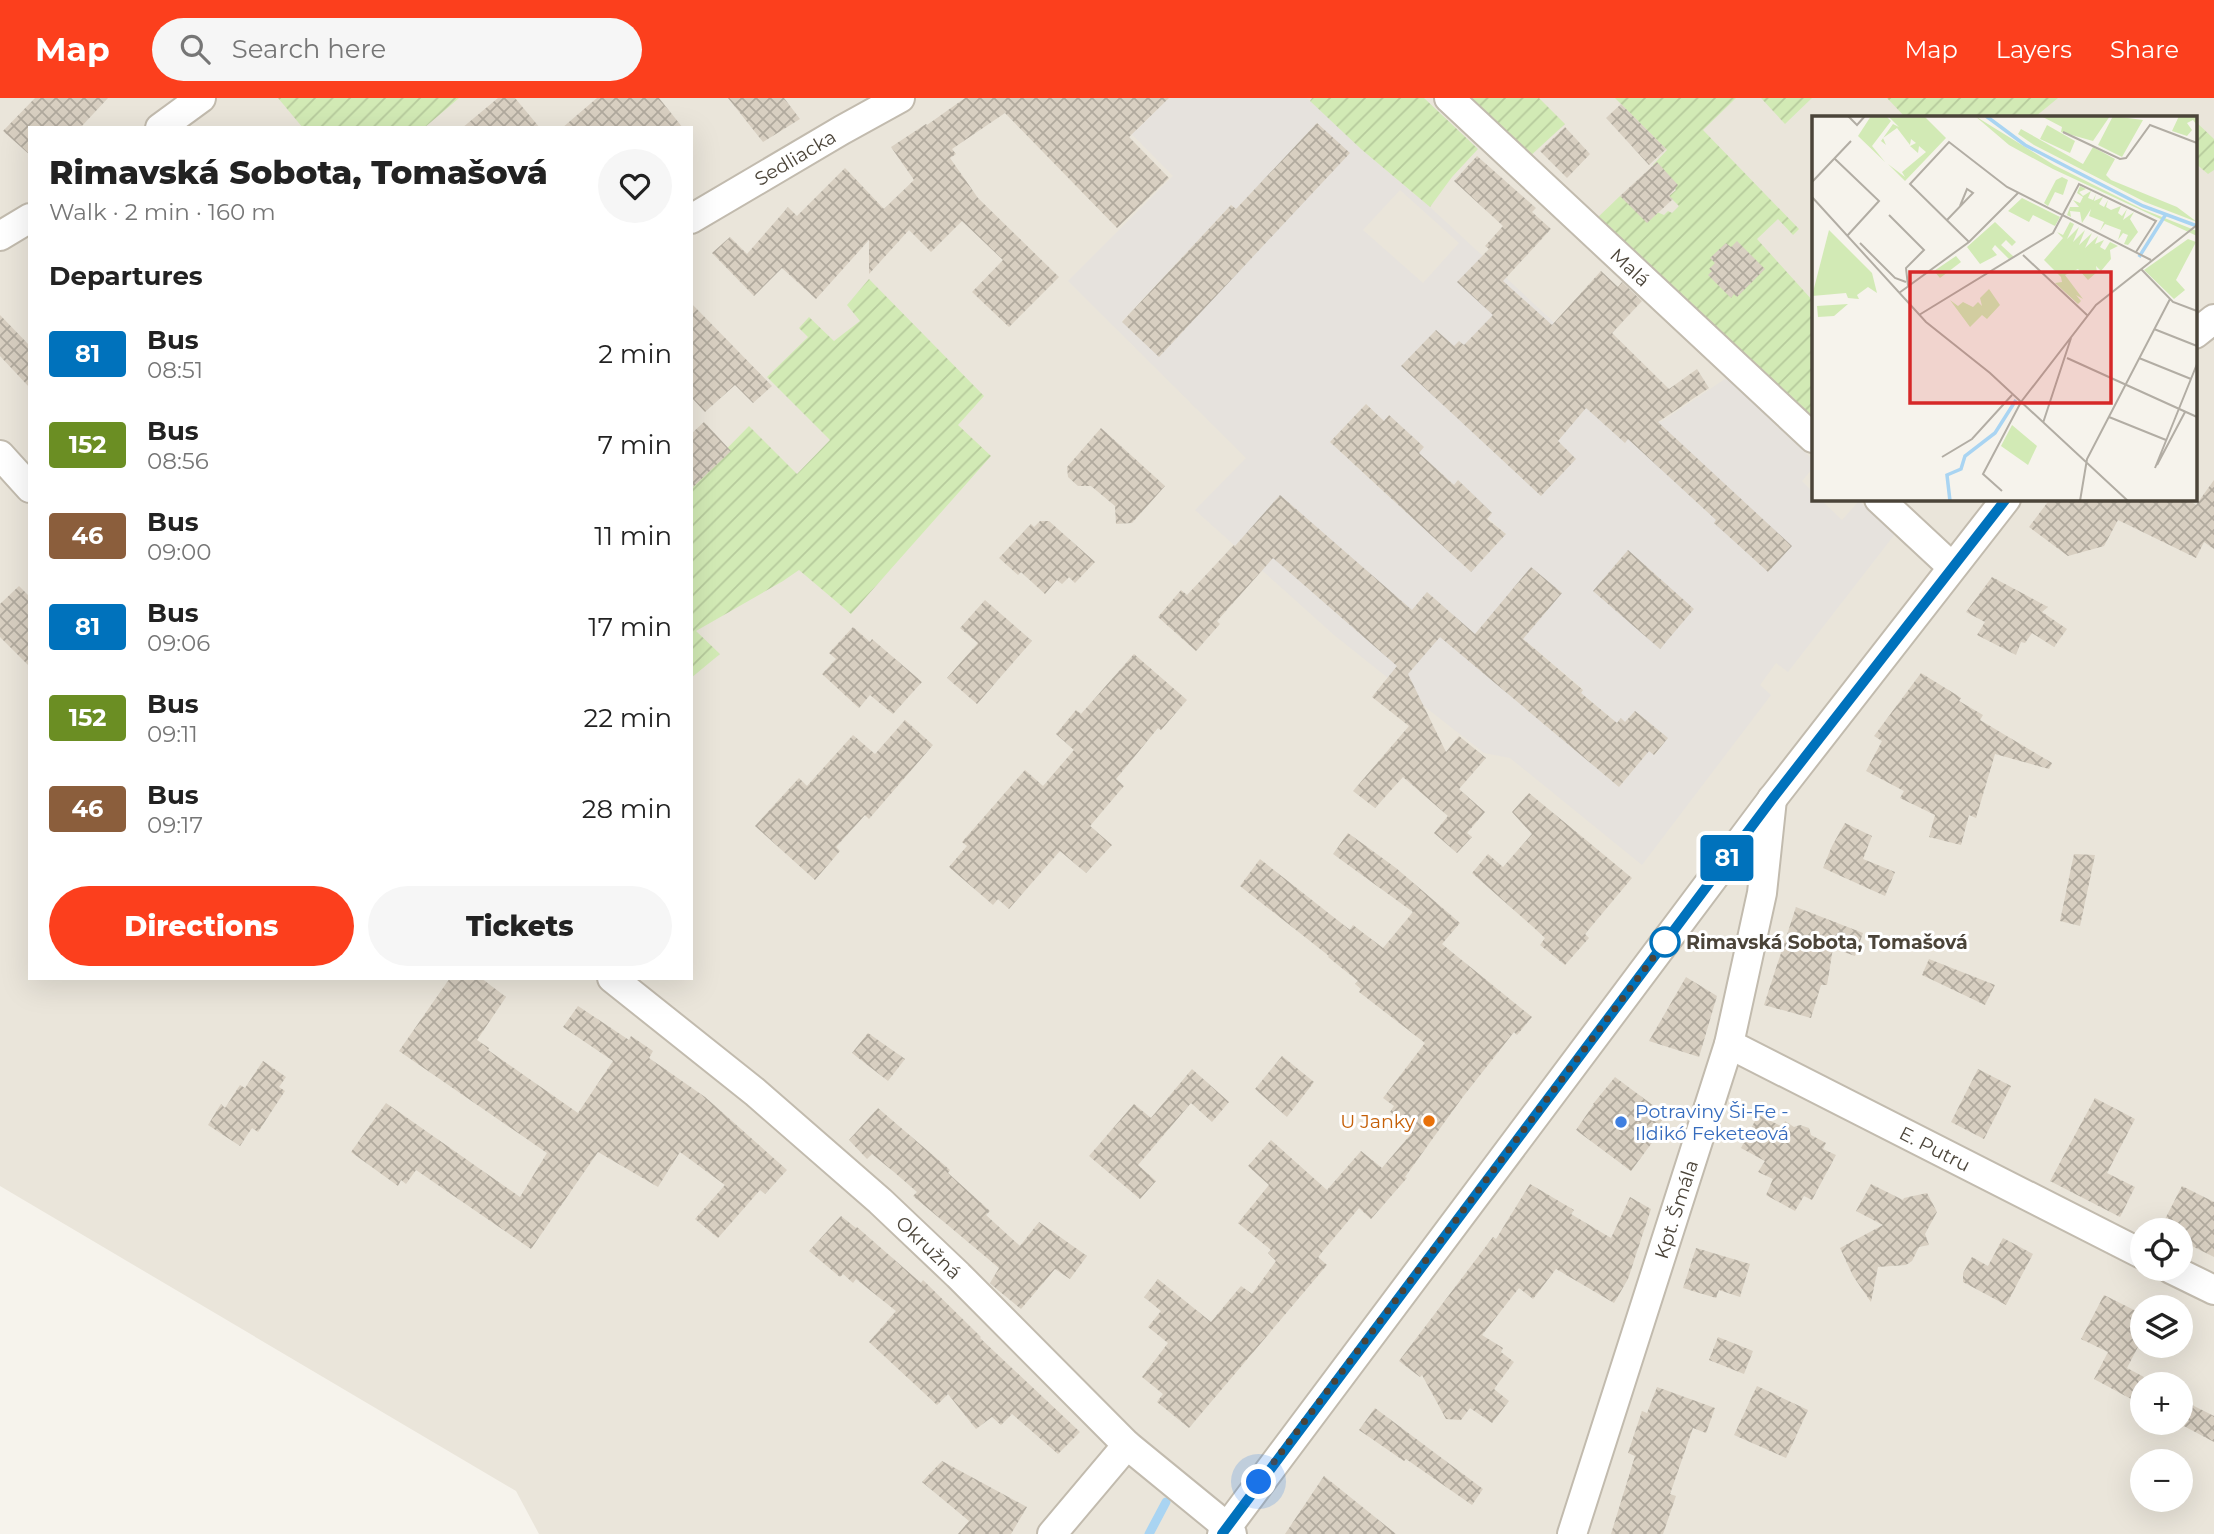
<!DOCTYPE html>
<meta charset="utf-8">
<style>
body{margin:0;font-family:Montserrat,sans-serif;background:#f6f6f6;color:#222;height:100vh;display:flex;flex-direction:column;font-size:26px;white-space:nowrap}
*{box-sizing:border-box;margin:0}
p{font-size:23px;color:#767676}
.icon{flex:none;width:38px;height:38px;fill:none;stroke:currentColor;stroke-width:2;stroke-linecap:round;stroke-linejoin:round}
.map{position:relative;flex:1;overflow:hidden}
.panel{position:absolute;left:28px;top:28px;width:665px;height:854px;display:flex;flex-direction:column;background:#fff;border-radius:0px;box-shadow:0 7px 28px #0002}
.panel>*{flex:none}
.badge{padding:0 14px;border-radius:5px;font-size:24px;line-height:46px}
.tools{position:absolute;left:2130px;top:1120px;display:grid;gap:14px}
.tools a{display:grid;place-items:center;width:63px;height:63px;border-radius:50%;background:#fff;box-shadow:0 7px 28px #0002;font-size:35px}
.you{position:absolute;width:35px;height:35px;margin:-18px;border:5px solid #fff;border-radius:50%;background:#1a73e8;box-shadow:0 0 0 10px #1a73e833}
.map>.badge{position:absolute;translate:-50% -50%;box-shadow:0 0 0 4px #fff}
h2{padding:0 21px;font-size:26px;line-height:63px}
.round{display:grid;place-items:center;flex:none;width:74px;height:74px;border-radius:37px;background:#f6f6f6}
.summary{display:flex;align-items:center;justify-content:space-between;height:119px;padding:0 21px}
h1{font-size:33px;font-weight:800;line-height:52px}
.cta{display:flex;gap:14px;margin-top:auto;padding:14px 21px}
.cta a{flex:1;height:80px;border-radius:42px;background:#fc3f1d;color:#fff;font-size:28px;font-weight:800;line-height:80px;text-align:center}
.cta a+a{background:#f6f6f6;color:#222}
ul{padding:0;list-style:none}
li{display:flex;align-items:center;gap:21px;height:91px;padding:0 21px}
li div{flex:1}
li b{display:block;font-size:26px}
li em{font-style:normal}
li .badge{min-width:77px;font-weight:700;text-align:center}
header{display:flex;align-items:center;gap:42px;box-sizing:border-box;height:98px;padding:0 35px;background:#fc3f1d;color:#fff}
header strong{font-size:33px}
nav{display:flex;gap:38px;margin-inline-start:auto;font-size:24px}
.search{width:490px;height:63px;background:#f6f6f6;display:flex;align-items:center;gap:18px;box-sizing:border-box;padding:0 24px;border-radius:38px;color:#767676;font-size:26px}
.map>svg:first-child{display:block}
.residential{fill:#eae5da;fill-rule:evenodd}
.industrial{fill:#e6e2dd;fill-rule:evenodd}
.garden{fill:url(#garden-furrows)}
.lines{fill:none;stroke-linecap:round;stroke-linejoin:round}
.stream{stroke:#a9d4f2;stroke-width:9}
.building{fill:url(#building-cross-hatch)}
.minor-casing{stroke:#c2bbae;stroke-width:32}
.minor{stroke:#fff;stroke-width:28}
.line-casing{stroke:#fff;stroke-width:16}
.line{stroke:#0072bc;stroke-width:10}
.walk{stroke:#4b4439;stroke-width:7;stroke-dasharray:0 12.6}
.stop-dot{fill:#fff;stroke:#0072bc;stroke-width:3.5}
.food-dot{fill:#e8710a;stroke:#fff;stroke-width:2.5}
.shop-dot{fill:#3f7fe0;stroke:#fff;stroke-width:2.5}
.labels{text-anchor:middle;stroke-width:6;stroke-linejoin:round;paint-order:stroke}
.street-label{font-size:19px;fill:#4b4439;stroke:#fff}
.stop-label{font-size:19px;font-weight:bold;fill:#4b4439;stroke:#fff;text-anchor:start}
.shop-label{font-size:19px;fill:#366cbe;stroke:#fff;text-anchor:start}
.food-label{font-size:19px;fill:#c56008;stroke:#fff;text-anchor:end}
.inset-river{fill:none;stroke:#a9d4f2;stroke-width:3.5}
.inset-road{fill:none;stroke:#b2ada4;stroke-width:2}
.view{fill:#d62828;fill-opacity:0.15;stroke:#d62828;stroke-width:3.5}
.inset-edge{fill:none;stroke:#4b4439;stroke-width:3.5}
</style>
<header>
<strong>Map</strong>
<div class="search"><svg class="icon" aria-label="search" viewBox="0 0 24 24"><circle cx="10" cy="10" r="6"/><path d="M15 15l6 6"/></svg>Search here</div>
<nav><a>Map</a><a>Layers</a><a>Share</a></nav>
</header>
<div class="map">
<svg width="2214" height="1436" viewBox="0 0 2214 1436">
<defs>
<pattern id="garden-furrows" width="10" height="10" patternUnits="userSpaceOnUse" patternTransform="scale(1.75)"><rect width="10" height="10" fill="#d2eab5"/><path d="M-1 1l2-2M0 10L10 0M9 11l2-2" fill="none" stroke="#b6ca9c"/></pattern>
<pattern id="building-cross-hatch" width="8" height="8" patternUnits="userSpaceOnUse" patternTransform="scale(1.75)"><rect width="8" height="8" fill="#d8cfc1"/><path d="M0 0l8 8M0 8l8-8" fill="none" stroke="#b1aa9e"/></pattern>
</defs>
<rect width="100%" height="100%" fill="#f6f3ec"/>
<path class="residential" d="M0,0H2214V1436H539L516,1393L0,1088ZM1813,19H2195V401H1813ZM30,30H691V880H30ZM2142,1132H2180V1171H2142ZM2142,1209H2180V1248H2142ZM2142,1286H2180V1325H2142ZM2142,1363H2180V1402H2142Z"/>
<path class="industrial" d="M1096,0L1138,31L1169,0H1307L1361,51L1430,109L1661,324L1728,279L1813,362V370L1802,383L1813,394V401H1820L1842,422L1859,403L1895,436L1788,574L1776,565L1760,587L1771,597L1642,767L1510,660L1484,655L1388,580L1334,537L1195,412L1246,360L1068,183L1173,78ZM1317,25L1349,55L1159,258L1122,223L1231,107L1236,111ZM1400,92L1459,145L1423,185L1363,132ZM1366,306L1384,323L1389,318L1419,355L1454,387L1458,382L1492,415L1488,420L1506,436L1471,474L1330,344ZM1523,541L1583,591L1581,595L1617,625L1621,620L1625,624L1635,613L1668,640L1655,657L1649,653L1619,689L1460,555Z"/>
<g class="garden">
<path d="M278,0H459L424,30H303Z"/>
<path d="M1312,0H1424L1478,51L1452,79L1430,109L1361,51L1310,3Z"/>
<path d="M1463,0H1539L1565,26L1528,60Z"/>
<path d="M1615,0H1736L1703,32L1799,131L1793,137L1778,121L1757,141L1813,203V319L1682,199L1594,123L1620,98L1664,117L1668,113L1672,115L1679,108L1669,98L1676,92L1674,90L1653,67L1667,52Z"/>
<path d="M1761,0H1812L1785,26Z"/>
<path d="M1887,0H2058L2035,19H1905Z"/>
<path d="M2195,23L2214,41V72L2208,76L2195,65Z"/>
<path d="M869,181L984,298L958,327L991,358L851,516L799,472L783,483L696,533L720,556L691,580V380L695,383L749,328L797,376L830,342L767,279L808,239L799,230L809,219L834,243L860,223L847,207Z"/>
</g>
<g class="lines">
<path class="stream" d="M1149,1436L1166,1404"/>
</g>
<g class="building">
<path d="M35,0H108L80,30H30V57L3,33Z"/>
<path d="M498,0H515L540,30H462Z"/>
<path d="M597,0H659L683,30H562Z"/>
<path d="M728,0H784L800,21L763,44Z"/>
<path d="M965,0H1169L1129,39L1169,80L1117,130L1005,15L952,51L956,56L950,60L978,100L1059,179L1009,229L972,194L1003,162L962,123L931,154L909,132L869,176V142L816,201L782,170L754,198L712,155L730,139L747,156L788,109L797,118L845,70L884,111L914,82L891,49L926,26L927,27Z"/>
<path d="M1621,6L1666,51L1649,67L1606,20Z"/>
<path d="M1317,25L1350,55L1159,259L1122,224L1231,107L1236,111Z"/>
<path d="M1565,29L1590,56L1567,80L1540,53Z"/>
<path d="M1477,58L1536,110L1532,114L1551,131L1503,183L1552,227L1601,173L1618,189L1622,184L1642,203L1612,235L1669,291L1697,271L1709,290L1658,324L1792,448L1768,474L1714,425L1716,422L1628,341L1625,345L1586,310L1558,343L1576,361L1541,398L1401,268L1436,232L1454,248L1459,243L1464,247L1493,217L1457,184L1489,151L1485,148L1503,128L1454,83Z"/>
<path d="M1657,64L1678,87L1669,98L1673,101L1647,125L1620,98Z"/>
<path d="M1737,143L1765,171L1737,199L1734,196L1731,200L1708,177L1712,173L1709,171L1715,165L1710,160L1726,145L1731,149Z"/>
<path d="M691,205L772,288L753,305L735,287L705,314L691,299Z"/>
<path d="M0,217L30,248V290L0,258Z"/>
<path d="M1366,306L1384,323L1389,317L1424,349L1419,355L1454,387L1458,382L1492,415L1487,421L1506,436L1471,474L1330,344Z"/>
<path d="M704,324L731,353L691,391V336Z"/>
<path d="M1101,330L1165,388L1132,425L1116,426L1115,408L1091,388H1078L1068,379L1067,369Z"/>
<path d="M2214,382V451L2204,444L2196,460L2118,422L2104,448L2068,458L2029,429L2050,401H2187L2196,407Z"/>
<path d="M1280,397L1412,512L1427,494L1475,536L1531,469L1562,495L1523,541L1583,592L1581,595L1617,625L1621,620L1625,624L1635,613L1668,640L1654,657L1649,653L1619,689L1440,539L1408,576L1446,654L1459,638L1486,660L1459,691L1485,714L1467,735L1472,739L1457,755L1434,735L1448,718L1403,679L1375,710L1353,693L1409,628L1372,599L1397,568L1273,460L1217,523L1220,526L1196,553L1158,519L1181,492L1187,497L1234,447L1235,448Z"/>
<path d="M1040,423H1049L1095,464L1075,485L1069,479L1062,486L1057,482L1045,496L1021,474L1018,477L999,460L1031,426L1034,429Z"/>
<path d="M1628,452L1694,511L1660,551L1593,493Z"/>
<path d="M1992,479L2048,509L2042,514L2067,531L2054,549L2032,535L2025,545L2021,544L2016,557L1977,537L1985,524L1966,514Z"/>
<path d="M19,488L30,499V569L0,539V506Z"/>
<path d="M985,502L1032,543L977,606L947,580L978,545L960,530Z"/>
<path d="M853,529L870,544L872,541L922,584L893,616L870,597L859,610L822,576L836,561L829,555Z"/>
<path d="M1134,556L1187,602L1161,632L1158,630L1116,681L1124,688L1090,728L1112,747L1086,775L1060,753L1009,811L998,801L993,807L949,769L967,748L962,744L1025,672L1043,688L1074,652L1056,636L1076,612L1081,616Z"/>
<path d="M1921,575L1955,596L1961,600L1959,603L1983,617L1980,622L2052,665L2049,671L1995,656L1976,720L1969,717L1961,747L1929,739L1935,717L1900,700L1904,693L1866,673L1882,643L1874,638Z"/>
<path d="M905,622L933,647L869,721L865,717L836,749L840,753L815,782L755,728L799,680L807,688L853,637L875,656Z"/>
<path d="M1529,695L1632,780L1585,836L1589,840L1565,867L1540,847L1545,840L1532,828L1472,775L1488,756L1503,769L1532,736L1512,714Z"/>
<path d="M1845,725L1872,738L1863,761L1895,774L1885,798L1823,770L1832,748Z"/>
<path d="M1348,735L1396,770L1460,825L1442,846L1532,919L1517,937L1514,934L1462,1000L1405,1079L1407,1080L1371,1121L1359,1110L1318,1159L1327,1167L1189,1330L1157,1304L1163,1296L1142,1279L1168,1245L1148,1229L1161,1213L1144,1199L1158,1181L1211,1224L1241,1188L1252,1196L1276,1163L1268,1155L1271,1152L1238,1125L1269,1087L1248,1068L1271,1042L1327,1092L1361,1053L1382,1070L1411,1036L1403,1030L1405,1026L1390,1014L1394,1008L1383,1000L1425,945L1359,894L1361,891L1355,886L1358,883L1328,859L1329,858L1240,788L1260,761L1350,832L1353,827L1383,850L1413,814L1333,756Z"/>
<path d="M2074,756L2095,757L2080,828L2060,823Z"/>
<path d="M1796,809L1863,835L1855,858L1833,850L1827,887H1821L1811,920L1764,907Z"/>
<path d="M1929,861L1995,887L1985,907L1922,877Z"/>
<path d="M1686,879L1717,898L1699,959L1649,943Z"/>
<path d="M450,880H481L506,899L477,942L489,950L488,952L578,1015L613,963L563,929L578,908L629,942L631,938L653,953L649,960L705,999L787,1072L765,1096L760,1092L718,1140L695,1121L725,1087L680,1054L658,1089L598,1054L531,1151L416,1072L406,1086L401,1082L398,1088L351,1054L386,1005L520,1099L547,1055L399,953Z"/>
<path d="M868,935L905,961L888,983L852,955Z"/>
<path d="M1282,958L1314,984L1287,1019L1255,991Z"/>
<path d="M263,963L286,979L279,989L285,993L258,1034L252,1030L240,1048L208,1027L221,1006L225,1010L240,987L245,990Z"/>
<path d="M1192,971L1229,1004L1212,1024L1191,1005L1138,1067L1156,1083L1140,1101L1089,1058L1134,1006L1151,1020Z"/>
<path d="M1978,971L2011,988L1984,1041L1951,1024Z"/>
<path d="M1615,979L1666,1017L1652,1036L1657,1038L1631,1073L1576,1032L1594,1006H1593Z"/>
<path d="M2095,1000L2135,1021L2107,1075L2135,1089L2120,1119L2050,1083Z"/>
<path d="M878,1010L950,1072L948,1075L990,1113L986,1117L1020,1148L1039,1124L1087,1158L1070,1181L1055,1171L1021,1211L999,1193L990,1185L999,1170L913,1098L917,1094L894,1074L872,1056L867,1061L849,1042Z"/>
<path d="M1758,1017L1783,1029L1785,1023L1794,1029L1800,1027L1809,1030L1811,1037L1826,1045L1823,1051L1836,1057L1812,1102L1804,1098L1795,1113L1766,1097L1773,1081L1758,1074L1765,1063L1741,1050Z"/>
<path d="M1530,1086L1574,1112L1571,1116L1611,1140L1630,1099L1651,1111L1628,1181L1614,1205L1556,1171L1533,1201L1519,1190L1482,1237L1503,1250L1501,1254L1514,1264L1494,1291L1509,1303L1492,1325L1470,1310L1461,1322L1446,1321L1422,1277L1420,1279L1399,1263L1493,1139L1496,1141Z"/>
<path d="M1871,1086L1903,1102L1904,1100L1927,1095L1937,1114L1925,1136L1929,1147L1919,1149L1912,1163L1906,1167L1878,1169L1871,1204L1853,1178L1840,1150L1883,1127L1856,1113Z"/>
<path d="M2182,1088L2214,1104V1159L2180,1142V1132L2163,1125Z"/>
<path d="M841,1118L856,1130L857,1129L921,1185L923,1182L981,1239L980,1240L1080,1334L1058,1356L1012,1316L1001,1327L992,1319L976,1331L948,1296L937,1307L869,1244L896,1213L856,1181L853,1185L843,1176L840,1179L809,1153Z"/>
<path d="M2003,1140L2033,1156L2006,1207L1963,1184V1175L1972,1159L1988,1168Z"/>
<path d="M1696,1150L1750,1166L1740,1199L1719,1192L1716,1200L1683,1190Z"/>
<path d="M2104,1197L2142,1216V1241L2127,1270L2144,1279L2133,1302L2094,1281L2108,1254L2081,1241Z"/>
<path d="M1718,1239L1753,1253L1744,1276L1709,1262Z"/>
<path d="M1757,1288L1808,1312L1786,1360L1734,1337Z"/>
<path d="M1657,1289L1715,1310L1706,1335L1693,1330L1670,1396L1676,1398L1663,1436H1611L1635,1358L1628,1355L1642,1313L1647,1315Z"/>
<path d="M2180,1301L2214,1318V1344L2180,1326Z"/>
<path d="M1375,1310L1483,1391L1472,1407L1406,1361L1404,1363L1359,1332Z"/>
<path d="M942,1363L1027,1409L1011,1436H958L969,1423L922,1384Z"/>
<path d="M1324,1378L1396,1436H1285Z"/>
</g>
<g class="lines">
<g class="minor-casing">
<g id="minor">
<path id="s1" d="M1449,0L1813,340"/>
<path d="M160,30L201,0"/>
<path id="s2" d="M691,121L842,32L900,0"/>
<path d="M0,138L30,120"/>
<path d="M2195,236L2214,221"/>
<path d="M0,357L30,390"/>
<path d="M1879,401L1951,468"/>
<path id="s3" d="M612,880L755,994L880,1103L958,1177L1127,1347L1226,1428L1232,1436"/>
<path id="s4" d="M1729,946L2142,1156"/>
<path d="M2171,1171L2214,1192"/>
<path d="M1052,1436L1127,1347"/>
<path d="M1222,1436L1773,700L2006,401"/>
<path id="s5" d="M1572,1436L1729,946L1762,795L1772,701"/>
</g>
</g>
<use href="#minor" class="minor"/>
</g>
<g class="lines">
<g class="line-casing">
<path id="line" d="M1222,1436L1773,700L2006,401"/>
</g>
<use href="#line" class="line"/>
<path class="walk" d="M1259,1384L1665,844"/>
</g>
<circle class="stop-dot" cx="1665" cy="844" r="14"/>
<circle class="food-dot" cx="1429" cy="1023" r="7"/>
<circle class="shop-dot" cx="1621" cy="1024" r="7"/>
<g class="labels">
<g class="street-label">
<text dy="7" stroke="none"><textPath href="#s2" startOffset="121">Sedliacka</textPath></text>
<text dy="7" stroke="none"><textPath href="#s1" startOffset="248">Malá</textPath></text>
<text dy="7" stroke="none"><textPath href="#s4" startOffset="231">E. Putru</textPath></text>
<text dy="7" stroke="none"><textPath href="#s5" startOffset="341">Kpt. Šmála</textPath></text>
<text dy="7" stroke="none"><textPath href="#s3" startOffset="416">Okružná</textPath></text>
</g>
<g class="stop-label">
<text x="1686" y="851">Rimavská Sobota, Tomašová</text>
</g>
<g class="shop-label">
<text x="1635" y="1020">Potraviny Ši-Fe -<tspan x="1635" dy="22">Ildikó Feketeová</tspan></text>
</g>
<g class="food-label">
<text x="1415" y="1030">U Janky</text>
</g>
</g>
<g transform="translate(1812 18)">
<rect width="385" height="385" fill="#f6f3ec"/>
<path d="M59,0H74L79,5L60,30L73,46L46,20ZM76,0H112L134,22L93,65L76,48L93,61L90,56L114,36L107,30L106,37L98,30L104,27L99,23L98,29L85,12L71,22L74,29L69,25L81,8L87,11ZM163,0L242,49L330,93L385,115V120L241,53L197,29ZM229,0H298L281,25L249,16L250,11ZM301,0L331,4L310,41L286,29ZM367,0H385L384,8L381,4L375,7L380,14L375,20L360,15ZM235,9L263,25L258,37L228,23ZM209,13L271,48L281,31L303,43L294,59L299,64L365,91L385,106L333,86L222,29L206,18ZM210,82L248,101L243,110L221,99L217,106L196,95ZM376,123L384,126L364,164L373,174L362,183L332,154Z" fill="#d2eab5"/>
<path d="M17,114L60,157L65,177L56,171L45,179L47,183L36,182L34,177L0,180ZM36,188L22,200L6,201L5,190Z" fill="#d2eab5"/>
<path d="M200,309L225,330L216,349L189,330Z" fill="#d2eab5"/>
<path d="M250,61L256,64L251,79L243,76L236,90L232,87L244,64ZM268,70L274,73L267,76L271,80L279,75L276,82L281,84L284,78L282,85L291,81L287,88L292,91L296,84L294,91L299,94L309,90L306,97L310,100L315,93L311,104L322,96L318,103L326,116L316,129L312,128L316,119L311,117L306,124L309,114L293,108L288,115L292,106L277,100L279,93L270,107L268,96L258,95L259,101L255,99L258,91H267L261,84L268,87L271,81L265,77ZM183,106L204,126L200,130L194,124L189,129L202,141L197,143L183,129L180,133L185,139L168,148L155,131ZM258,106L262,108L255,123L267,111L261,126L273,114L267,129L280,117L273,132L286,120L283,128L292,124L288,131L293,134L298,126L306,130L298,134L299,143L289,155L284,150L285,156L276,164L266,153L253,159L271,183L264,179L269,185L266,188L243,167L250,166L249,161L232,144L251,122L245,116L251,119ZM144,140L149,146L128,162L122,155ZM177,173L188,189L175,203L170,199L158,211L138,184L146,190L151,186L161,191L166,186L170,190L168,182Z" fill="#d2eab5"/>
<path class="inset-river" d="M174,0L213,29L263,55L331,90L385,110M327,141L354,98M138,385L135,359L149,353L153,340L183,317L204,284"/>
<path class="inset-road" d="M36,0L45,9L53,0M251,16L308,43L314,42L338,9L385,27M23,43L67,85L35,120M0,66L39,25M0,81L114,206L178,257L316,385M77,99L112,134L94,152L96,170M135,104L161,77L155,73L148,90M157,126L98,68L137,26L195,71L339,144M48,127L83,162L94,166M211,139L275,199M329,153L361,186L385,195M87,177L157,126L206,77M107,199L241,117L267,68L344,105L324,136M342,213L385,230M255,242L385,301M327,242L379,263M297,301L354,324M231,307L259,222M130,341L160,323L200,279M345,349L373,296M343,352L385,248M190,375L171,358L209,286L284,189L385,109M268,385L275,343L358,183"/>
<path class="view" d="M98,156H299V287H98Z"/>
<rect width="385" height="385" class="inset-edge"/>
</g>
</svg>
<div class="tools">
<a><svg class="icon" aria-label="locate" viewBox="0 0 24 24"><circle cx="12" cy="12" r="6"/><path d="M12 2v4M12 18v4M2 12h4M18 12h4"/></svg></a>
<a><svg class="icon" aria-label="layers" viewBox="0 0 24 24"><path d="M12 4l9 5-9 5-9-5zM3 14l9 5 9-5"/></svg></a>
<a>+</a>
<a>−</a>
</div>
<div class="you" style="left:1259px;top:1384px"></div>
<b class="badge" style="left:1727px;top:760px;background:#0072bc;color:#fff">81</b>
<section class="panel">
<div class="summary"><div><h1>Rimavská Sobota, Tomašová</h1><p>Walk · 2 min · 160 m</p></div><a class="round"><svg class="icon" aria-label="heart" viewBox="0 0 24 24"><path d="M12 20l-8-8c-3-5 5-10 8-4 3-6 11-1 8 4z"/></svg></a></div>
<h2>Departures</h2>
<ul>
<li><span class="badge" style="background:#0072bc;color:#fff">81</span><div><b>Bus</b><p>08:51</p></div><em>2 min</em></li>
<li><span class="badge" style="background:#6b8e23;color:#fff">152</span><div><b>Bus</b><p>08:56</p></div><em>7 min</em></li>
<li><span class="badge" style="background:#8b5e3c;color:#fff">46</span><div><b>Bus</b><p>09:00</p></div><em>11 min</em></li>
<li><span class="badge" style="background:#0072bc;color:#fff">81</span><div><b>Bus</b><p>09:06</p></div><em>17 min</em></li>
<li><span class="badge" style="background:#6b8e23;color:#fff">152</span><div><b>Bus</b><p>09:11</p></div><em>22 min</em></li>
<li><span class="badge" style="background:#8b5e3c;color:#fff">46</span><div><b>Bus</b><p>09:17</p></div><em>28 min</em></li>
</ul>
<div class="cta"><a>Directions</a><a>Tickets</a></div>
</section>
</div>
